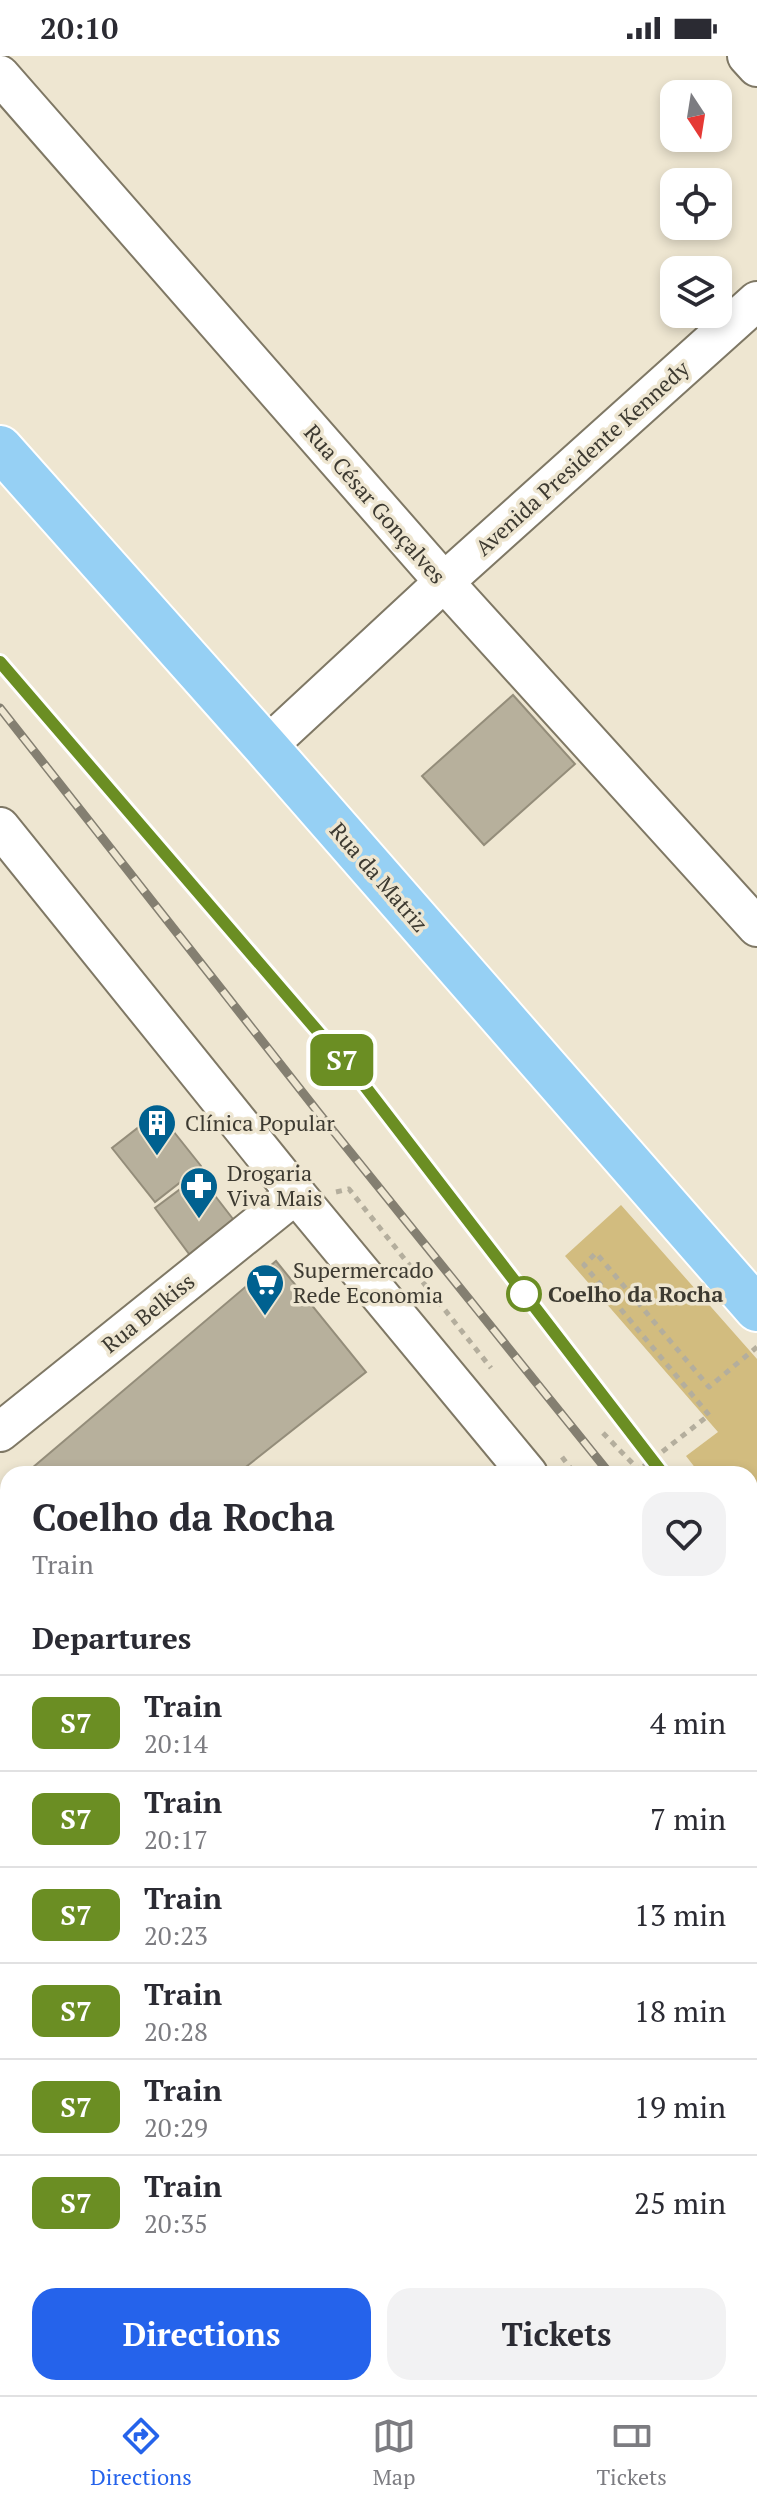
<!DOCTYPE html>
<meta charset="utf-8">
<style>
body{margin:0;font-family:"PT Serif",serif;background:#f2f2f3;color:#2b2b33;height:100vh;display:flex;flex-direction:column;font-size:30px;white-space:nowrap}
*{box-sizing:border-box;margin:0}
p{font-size:26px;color:#7c7c81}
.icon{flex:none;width:44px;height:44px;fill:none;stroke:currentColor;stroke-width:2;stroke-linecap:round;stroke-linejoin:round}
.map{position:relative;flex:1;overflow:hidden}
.panel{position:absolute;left:0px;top:1410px;width:758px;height:930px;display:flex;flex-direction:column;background:#fff;border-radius:24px 24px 0 0;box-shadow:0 4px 12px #0003}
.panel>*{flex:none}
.badge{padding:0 16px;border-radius:12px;font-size:28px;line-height:52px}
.needle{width:52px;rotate:168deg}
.buttons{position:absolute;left:660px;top:24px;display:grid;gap:16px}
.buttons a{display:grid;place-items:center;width:72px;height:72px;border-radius:16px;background:#fff;box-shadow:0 4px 12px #0003;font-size:40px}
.map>.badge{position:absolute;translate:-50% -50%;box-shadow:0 0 0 4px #fff}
h2{padding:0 32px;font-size:30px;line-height:72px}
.round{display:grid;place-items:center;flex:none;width:84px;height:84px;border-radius:24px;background:#f2f2f3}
.overview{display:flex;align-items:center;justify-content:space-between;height:136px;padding:0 32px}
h1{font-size:38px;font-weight:700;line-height:60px}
.action{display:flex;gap:16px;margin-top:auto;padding:16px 32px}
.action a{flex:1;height:92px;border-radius:24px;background:#2563eb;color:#fff;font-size:32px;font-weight:700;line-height:92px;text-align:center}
.action a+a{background:#f2f2f3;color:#2b2b33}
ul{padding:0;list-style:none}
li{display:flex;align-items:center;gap:24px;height:96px;padding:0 32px;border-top:2px solid #e1e1e2}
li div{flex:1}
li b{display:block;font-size:30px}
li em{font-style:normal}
li .badge{min-width:88px;font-weight:700;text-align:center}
.status{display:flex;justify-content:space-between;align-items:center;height:56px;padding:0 40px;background:#fff;direction:ltr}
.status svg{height:22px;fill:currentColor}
.menu{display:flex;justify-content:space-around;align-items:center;height:112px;border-top:2px solid #e1e1e2;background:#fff;font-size:22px;color:#7c7c81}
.menu a{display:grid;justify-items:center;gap:4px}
.menu .active{color:#2563eb}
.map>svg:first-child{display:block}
.green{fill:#d2bc7f}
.building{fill:#b7b09c;stroke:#948d7a;stroke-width:2}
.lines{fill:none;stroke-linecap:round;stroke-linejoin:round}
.minor-casing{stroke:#7f7865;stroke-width:42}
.primary-casing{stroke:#fff;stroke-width:48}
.path{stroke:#b4ae9d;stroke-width:5;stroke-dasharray:6 6;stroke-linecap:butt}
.minor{stroke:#fff;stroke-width:38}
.primary{stroke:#96d0f4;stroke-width:44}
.rail-casing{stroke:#847f71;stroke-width:9}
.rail{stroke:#eee6d1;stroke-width:6;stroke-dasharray:18;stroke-linecap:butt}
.path-bridge{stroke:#b4ae9d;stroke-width:5;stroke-dasharray:6 6;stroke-linecap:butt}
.line-casing{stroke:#fff;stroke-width:18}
.line{stroke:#6b8e23;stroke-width:12}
.stop-dot{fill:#fff;stroke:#6b8e23;stroke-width:4}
.labels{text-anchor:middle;stroke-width:7;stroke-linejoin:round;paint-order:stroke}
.street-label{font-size:22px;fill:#3d3a31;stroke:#eee6d1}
.poi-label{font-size:22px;fill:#3d3a31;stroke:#eee6d1;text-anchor:start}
.stop-label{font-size:22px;font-weight:bold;fill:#3d3a31;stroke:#eee6d1;text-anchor:start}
</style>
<div class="status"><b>20:10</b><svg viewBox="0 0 49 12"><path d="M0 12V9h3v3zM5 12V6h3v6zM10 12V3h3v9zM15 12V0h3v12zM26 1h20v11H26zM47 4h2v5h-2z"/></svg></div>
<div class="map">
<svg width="757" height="2339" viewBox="0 0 757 2339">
<rect width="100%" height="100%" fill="#eee6d1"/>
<path class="green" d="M621,1149L757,1303V1493L750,1484V1418H700L686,1400L718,1376L565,1200Z"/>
<g class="building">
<path d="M513,639L575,708L484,789L422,720Z"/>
<path d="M158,1056L201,1110L155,1146L112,1092Z"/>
<path d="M199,1119L243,1176L198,1210L155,1152Z"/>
<path d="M276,1205L366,1316L237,1418H25Z"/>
<path d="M8,1432V1474L0,1464V1439Z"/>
</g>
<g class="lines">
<g class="minor-casing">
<g id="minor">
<path d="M747,0L757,11"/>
<path d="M0,19L444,526L757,871"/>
<path d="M266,691L444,526L757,245"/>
<path d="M0,771L296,1138L528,1418"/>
<path d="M0,1376L296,1138"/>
<path d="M0,1509L8,1519"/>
<path d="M750,1695L757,1704"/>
<path d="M0,1955L8,1949"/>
<path d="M750,1960L757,1955"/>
<path d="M0,2243L8,2252"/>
<path d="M76,2332L82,2339"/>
<path d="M658,2332L664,2339"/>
<path d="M257,2339L267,2332"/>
</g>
</g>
<g class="primary-casing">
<path id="primary" d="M0,392L266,691L757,1253"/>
</g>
<g class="path">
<path d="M336,1136L349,1133L491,1312"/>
<path d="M709,1359L584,1209L596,1197L709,1331L757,1291"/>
<path d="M603,1377L639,1414"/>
<path d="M562,1401L575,1418"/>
</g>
<use href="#minor" class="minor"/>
<use href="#primary" class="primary"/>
<g class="rail-casing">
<g id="rail">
<path d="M0,606L364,1029L663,1418"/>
<path d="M0,652L318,1056L610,1418"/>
<path d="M750,1531L757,1541"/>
<path d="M750,1592L757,1601"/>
</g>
</g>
<use href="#rail" class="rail"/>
<path class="path-bridge" d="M634,1418L709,1359"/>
</g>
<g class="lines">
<g class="line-casing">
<path id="line" d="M0,606L364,1029L663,1418"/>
</g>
<use href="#line" class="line"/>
</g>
<defs>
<g id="building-pin" transform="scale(2)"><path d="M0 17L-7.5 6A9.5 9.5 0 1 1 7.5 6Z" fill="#006190" stroke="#eee6d1"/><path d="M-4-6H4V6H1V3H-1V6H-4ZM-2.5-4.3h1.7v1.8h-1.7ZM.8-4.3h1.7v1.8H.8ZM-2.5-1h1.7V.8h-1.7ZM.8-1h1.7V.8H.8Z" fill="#fff"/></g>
<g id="pharmacy-pin" transform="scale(2)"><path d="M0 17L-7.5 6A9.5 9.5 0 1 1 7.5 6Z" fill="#006190" stroke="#eee6d1"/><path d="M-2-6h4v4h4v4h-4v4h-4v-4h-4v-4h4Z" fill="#fff"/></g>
<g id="supermarket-pin" transform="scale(2)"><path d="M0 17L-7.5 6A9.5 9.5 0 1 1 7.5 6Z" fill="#006190" stroke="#eee6d1"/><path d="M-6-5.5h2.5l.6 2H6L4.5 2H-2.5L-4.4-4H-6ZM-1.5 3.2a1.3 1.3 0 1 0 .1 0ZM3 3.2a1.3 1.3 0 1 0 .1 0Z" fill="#fff"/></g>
</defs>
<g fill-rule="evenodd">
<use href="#building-pin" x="157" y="1067"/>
<use href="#pharmacy-pin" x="199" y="1130"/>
<use href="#supermarket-pin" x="265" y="1227"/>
</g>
<circle class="stop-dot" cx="524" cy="1238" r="16"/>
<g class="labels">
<g class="street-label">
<text transform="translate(582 402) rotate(-42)" y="8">Avenida Presidente Kennedy</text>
<text transform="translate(375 448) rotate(49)" y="8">Rua César Gonçalves</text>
<text transform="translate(379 821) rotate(49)" y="8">Rua da Matriz</text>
<text transform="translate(148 1257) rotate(-39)" y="8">Rua Belkiss</text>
</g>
<g class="poi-label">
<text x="185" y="1075">Clínica Popular</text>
<text x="227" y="1125">Drogaria<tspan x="227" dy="25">Viva Mais</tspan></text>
<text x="293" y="1222">Supermercado<tspan x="293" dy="25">Rede Economia</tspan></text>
</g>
<g class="stop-label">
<text x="548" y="1246">Coelho da Rocha</text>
</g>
</g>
</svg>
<div class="buttons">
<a><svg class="needle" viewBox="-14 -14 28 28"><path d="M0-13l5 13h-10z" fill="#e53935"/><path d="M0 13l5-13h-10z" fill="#7c7c81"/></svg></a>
<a><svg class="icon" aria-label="locate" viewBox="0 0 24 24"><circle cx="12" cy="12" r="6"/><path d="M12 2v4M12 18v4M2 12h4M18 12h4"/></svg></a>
<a><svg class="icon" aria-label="layers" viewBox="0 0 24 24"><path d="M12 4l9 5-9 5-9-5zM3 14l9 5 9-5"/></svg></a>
</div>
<b class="badge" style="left:342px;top:1004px;background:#6b8e23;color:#fff">S7</b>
<section class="panel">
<div class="overview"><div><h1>Coelho da Rocha</h1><p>Train</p></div><a class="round"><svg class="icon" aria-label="heart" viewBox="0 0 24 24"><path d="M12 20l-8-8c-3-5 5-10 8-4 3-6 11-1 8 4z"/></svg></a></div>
<h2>Departures</h2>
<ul>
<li><span class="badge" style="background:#6b8e23;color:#fff">S7</span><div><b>Train</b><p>20:14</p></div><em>4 min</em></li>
<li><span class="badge" style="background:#6b8e23;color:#fff">S7</span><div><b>Train</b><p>20:17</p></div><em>7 min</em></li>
<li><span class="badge" style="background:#6b8e23;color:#fff">S7</span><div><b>Train</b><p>20:23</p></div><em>13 min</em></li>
<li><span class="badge" style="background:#6b8e23;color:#fff">S7</span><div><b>Train</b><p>20:28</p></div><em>18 min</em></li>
<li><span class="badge" style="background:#6b8e23;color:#fff">S7</span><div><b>Train</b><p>20:29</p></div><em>19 min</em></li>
<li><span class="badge" style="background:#6b8e23;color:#fff">S7</span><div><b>Train</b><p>20:35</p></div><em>25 min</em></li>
</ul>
<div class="action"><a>Directions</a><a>Tickets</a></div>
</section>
</div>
<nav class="menu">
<a class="active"><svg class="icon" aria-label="directions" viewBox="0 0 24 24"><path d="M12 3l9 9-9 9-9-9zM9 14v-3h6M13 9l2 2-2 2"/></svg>Directions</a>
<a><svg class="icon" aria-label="map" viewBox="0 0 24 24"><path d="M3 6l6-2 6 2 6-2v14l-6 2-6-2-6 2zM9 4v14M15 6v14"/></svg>Map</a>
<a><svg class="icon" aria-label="tickets" viewBox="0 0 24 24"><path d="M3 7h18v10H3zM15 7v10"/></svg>Tickets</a>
</nav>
